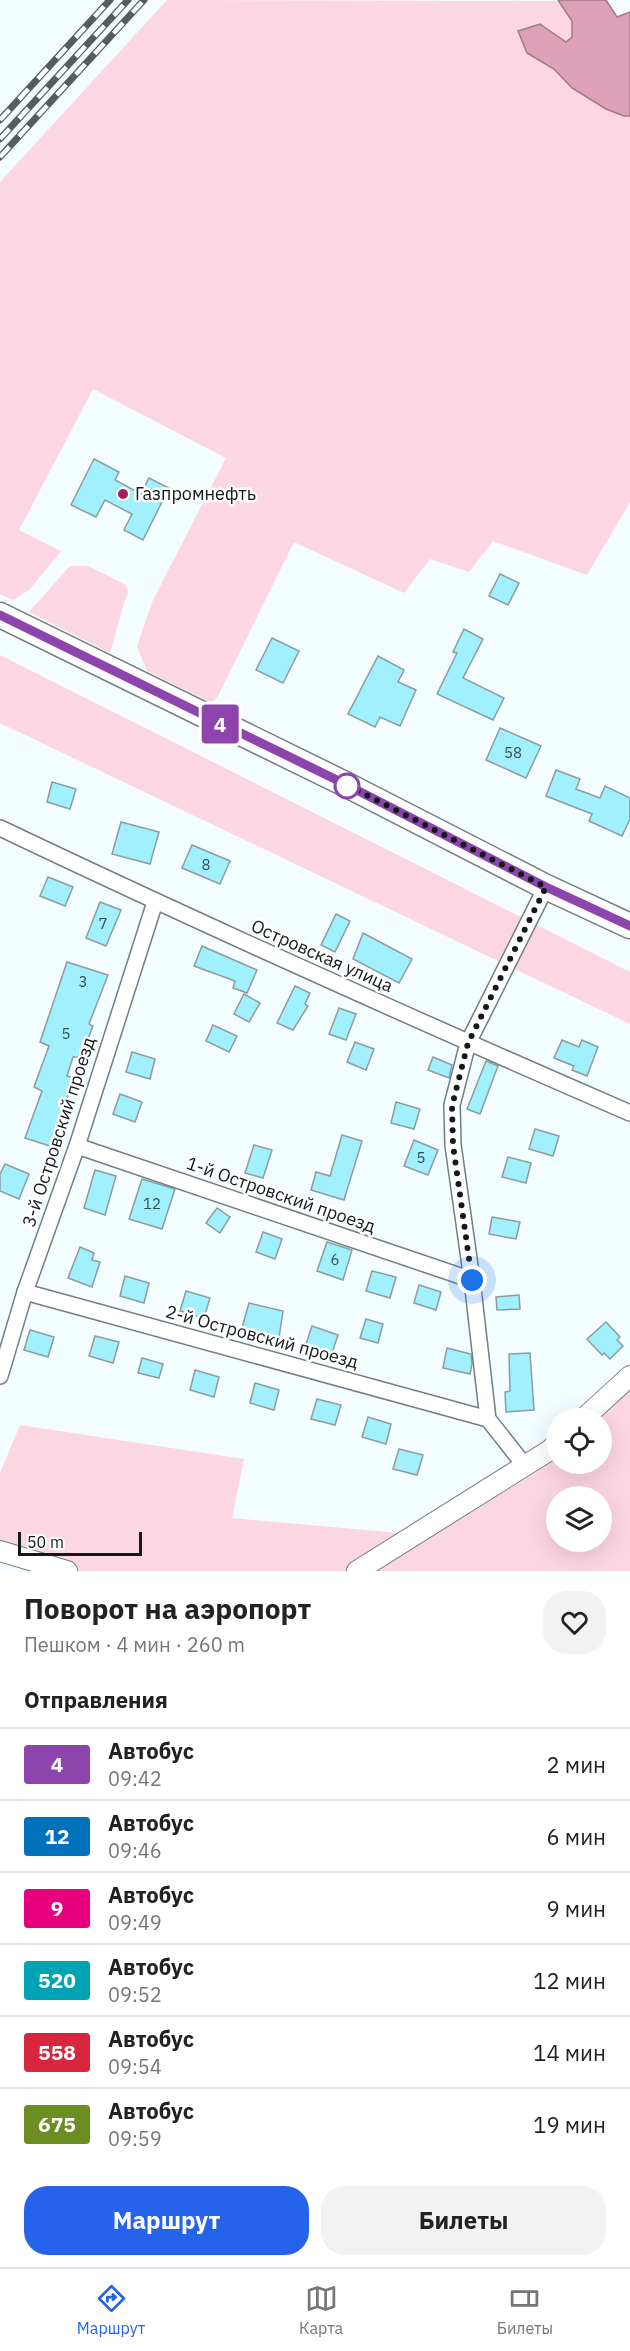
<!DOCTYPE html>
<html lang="ru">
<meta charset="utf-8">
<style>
body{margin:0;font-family:"IBM Plex Sans",sans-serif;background:#f2f2f2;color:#222;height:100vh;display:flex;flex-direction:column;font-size:22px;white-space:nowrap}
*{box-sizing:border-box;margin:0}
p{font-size:20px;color:#767676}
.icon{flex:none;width:33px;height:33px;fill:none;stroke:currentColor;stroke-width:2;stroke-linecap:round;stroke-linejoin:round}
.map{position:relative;height:1571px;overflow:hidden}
.panel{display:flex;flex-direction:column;background:#fff;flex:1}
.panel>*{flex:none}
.badge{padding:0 12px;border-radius:4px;font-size:21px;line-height:39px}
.tools{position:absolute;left:546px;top:1408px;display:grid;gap:12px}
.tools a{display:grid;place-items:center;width:66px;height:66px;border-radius:50%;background:#fff;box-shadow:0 6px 24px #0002;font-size:30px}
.scale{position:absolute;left:18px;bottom:15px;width:124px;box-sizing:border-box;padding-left:6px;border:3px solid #131819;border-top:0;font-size:16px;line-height:21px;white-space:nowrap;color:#131819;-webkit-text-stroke:4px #fff;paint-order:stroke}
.you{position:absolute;width:30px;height:30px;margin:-15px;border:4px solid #fff;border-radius:50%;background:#1a73e8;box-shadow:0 0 0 9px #1a73e833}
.map>.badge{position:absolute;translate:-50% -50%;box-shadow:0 0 0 3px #fff}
h2{padding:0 24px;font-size:22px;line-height:54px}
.round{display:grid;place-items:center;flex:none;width:63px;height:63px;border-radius:24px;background:#f2f2f2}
.summary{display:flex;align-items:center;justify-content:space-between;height:102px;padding:0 24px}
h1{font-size:28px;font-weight:800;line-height:45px}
.button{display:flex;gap:12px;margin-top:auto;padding:12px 24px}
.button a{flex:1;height:69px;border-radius:24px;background:#2563eb;color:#fff;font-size:24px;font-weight:800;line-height:69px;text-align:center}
.button a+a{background:#f2f2f2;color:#222}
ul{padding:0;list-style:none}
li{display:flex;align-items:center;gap:18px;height:72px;padding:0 24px;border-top:2px solid #e0e0e0}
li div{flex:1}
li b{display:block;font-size:22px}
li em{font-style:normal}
li .badge{min-width:66px;font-weight:700;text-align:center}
.tab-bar{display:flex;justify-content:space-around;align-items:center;height:84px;border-top:2px solid #e0e0e0;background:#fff;font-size:16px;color:#767676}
.tab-bar a{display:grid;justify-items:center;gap:3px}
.tab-bar .active{color:#2563eb}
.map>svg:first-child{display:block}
.green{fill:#fdd6e3;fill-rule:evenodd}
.water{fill:#dfa1b8;stroke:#a27888;stroke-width:1.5}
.building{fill:#a0f0fd;stroke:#8e9c9f;stroke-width:1.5}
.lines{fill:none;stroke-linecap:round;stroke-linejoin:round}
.minor-casing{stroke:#717f81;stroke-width:18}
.tertiary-casing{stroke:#717f81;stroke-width:22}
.primary-casing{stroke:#717f81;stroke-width:27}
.minor{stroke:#fff;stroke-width:15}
.tertiary{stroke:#fff;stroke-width:20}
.primary{stroke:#fff;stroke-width:24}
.rail-casing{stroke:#575d5f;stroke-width:7}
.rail{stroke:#fff;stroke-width:4.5;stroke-dasharray:14;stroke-linecap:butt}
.line-casing{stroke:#fff;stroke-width:14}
.line{stroke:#8e44ad;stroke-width:9}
.walk{stroke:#131819;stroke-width:6;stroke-dasharray:0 10.8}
.poi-dot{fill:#a61d64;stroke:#fff;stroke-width:2}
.stop-dot{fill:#fff;stroke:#8e44ad;stroke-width:3}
.labels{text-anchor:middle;stroke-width:5;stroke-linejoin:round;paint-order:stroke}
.number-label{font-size:15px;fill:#364e52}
.poi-label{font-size:18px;fill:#131819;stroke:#fff;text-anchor:start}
.street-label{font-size:18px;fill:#131819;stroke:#fff}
</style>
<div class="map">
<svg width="630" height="1571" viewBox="0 0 630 1571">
<rect width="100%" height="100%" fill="#f3fcfe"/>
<g class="green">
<path d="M167,0L559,1L572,21V36L566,42L527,52L555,69L572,88L606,109L624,116H630V502L587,575L493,541L469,572L430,559L404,593L294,542L218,696L212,703L147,671L137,646L153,600L226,458L93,389L19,530L61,551L29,590L13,600L0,594V182Z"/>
<path d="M70,566H88L126,585L128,594L125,599L110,653L29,612Z"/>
<path d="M0,655L630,972V1024L0,723Z"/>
<path d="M630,1373V1571H70L0,1546V1473L20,1425L244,1459L232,1518L432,1536L518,1474L556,1440V1464H602V1419H580ZM556,1497H602V1542H556Z"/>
</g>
<path class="water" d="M558,0H606L617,17L630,12V116H624L606,109L572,88L554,69L527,53L518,31L540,24L566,42L572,37V21Z"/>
<g class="building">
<path d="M94,459L119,472L115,480L141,494L149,478L169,488L143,540L124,530L132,514L105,500L96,517L71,505Z"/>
<path d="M500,574L519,583L508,605L489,596Z"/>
<path d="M464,629L483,639L463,678L504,698L493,720L437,694L457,653L453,652Z"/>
<path d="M272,638L299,651L283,683L256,670Z"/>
<path d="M378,656L404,670L398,682L416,690L400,726L380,717L375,727L348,714Z"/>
<path d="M500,728L541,746L526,778L486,760Z"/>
<path d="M556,770L580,779L576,789L600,798L605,786L630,798V819L622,836L589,821L592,814L546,796Z"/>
<path d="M52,782L76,789L70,809L47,802Z"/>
<path d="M121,822L159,832L150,864L112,854Z"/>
<path d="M192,845L230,861L220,884L182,868Z"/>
<path d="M48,877L73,887L65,906L40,896Z"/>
<path d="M100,902L121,910L106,946L86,938Z"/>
<path d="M336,914L350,921L335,952L321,945Z"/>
<path d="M363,933L412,959L399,983L353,959Z"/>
<path d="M202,946L257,970L247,993L233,988L235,981L194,966Z"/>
<path d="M67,962L108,975L89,1024L93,1026L81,1057H73L67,1076L73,1078L53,1147L25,1138L42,1091L34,1087L49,1046L40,1042Z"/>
<path d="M295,986L310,993L305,1004L308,1006L293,1030L277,1023Z"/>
<path d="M244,994L260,1003L249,1022L234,1014Z"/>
<path d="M339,1008L356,1014L346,1040L329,1034Z"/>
<path d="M213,1025L237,1036L229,1052L206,1041Z"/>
<path d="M562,1040L579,1047L582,1040L598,1047L587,1076L572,1070L574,1066L554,1058Z"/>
<path d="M355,1042L374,1049L366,1070L347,1062Z"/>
<path d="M132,1052L155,1059L150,1079L126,1072Z"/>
<path d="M433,1057L452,1065L449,1078L428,1070Z"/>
<path d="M486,1061L498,1066L480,1114L467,1109Z"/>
<path d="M120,1094L142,1102L135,1122L113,1114Z"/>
<path d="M396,1102L420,1109L414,1129L391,1123Z"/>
<path d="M535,1129L559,1136L553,1156L529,1149Z"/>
<path d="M342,1135L362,1141L344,1200L311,1190L316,1172L330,1176Z"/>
<path d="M414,1140L438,1150L428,1175L404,1166Z"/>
<path d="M254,1145L272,1150L263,1178L245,1173Z"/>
<path d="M508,1157L531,1163L526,1183L502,1177Z"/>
<path d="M5,1164L29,1174L19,1199L0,1191V1174Z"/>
<path d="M95,1170L116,1176L105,1215L84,1208Z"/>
<path d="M142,1179L175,1189L162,1229L129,1219Z"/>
<path d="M217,1208L230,1217L220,1233L206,1223Z"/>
<path d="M492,1217L520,1222L516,1239L489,1234Z"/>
<path d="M263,1232L282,1239L275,1259L256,1252Z"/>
<path d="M327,1242L352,1250L343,1280L317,1271Z"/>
<path d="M80,1247L94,1253L92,1260L100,1262L92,1287L68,1278Z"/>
<path d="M372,1271L396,1277L390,1298L366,1291Z"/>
<path d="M125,1276L149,1283L144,1303L120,1296Z"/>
<path d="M419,1285L441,1292L436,1310L414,1303Z"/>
<path d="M186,1291L210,1298L204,1318L180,1311Z"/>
<path d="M519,1295L520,1309L497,1310L496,1297Z"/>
<path d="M249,1303L283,1311L278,1344L240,1335Z"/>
<path d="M366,1319L383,1324L378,1343L360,1338Z"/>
<path d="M606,1322L620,1337L617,1340L623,1346L610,1359L604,1353L602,1355L587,1339Z"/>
<path d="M312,1326L338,1335L332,1353L306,1344Z"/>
<path d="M30,1330L54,1337L48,1357L24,1350Z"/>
<path d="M95,1336L119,1342L113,1363L89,1356Z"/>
<path d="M447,1348L471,1354L472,1364L470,1374L443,1368Z"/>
<path d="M530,1353L534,1410L506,1412L505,1392L510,1391L509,1354Z"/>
<path d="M142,1358L163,1364L159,1378L138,1373Z"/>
<path d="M195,1370L219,1377L214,1397L190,1390Z"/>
<path d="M255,1383L279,1390L274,1410L250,1403Z"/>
<path d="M317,1399L341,1405L335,1425L311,1419Z"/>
<path d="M368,1417L391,1424L386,1444L362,1437Z"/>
<path d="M399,1449L423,1455L417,1475L393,1469Z"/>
</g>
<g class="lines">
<g class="minor-casing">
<g id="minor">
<path d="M0,828C208,927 418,1021 630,1113"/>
<path d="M77,1146L472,1280"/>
<path d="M25,1292L488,1419"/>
<path d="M0,1376L25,1292L77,1146L155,902"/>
<path d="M525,1466L488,1419L472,1280L453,1145L452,1105L468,1043L546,887"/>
</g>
</g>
<g class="tertiary-casing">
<g id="tertiary">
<path d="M583,1419L630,1376"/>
<path d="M0,1551L67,1571"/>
<path d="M357,1571L550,1450L556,1444"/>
</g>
</g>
<g class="primary-casing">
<path id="primary" d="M0,615L343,783L546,887L630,926"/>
</g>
<use href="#minor" class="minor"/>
<use href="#tertiary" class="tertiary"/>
<use href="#primary" class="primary"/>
<g class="rail-casing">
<g id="rail">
<path d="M0,120L110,0"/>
<path d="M0,139L128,0"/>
<path d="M0,157L144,0"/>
</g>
</g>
<use href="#rail" class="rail"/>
</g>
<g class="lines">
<g class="line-casing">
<path id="line" d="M0,615L343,783L546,887L630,926"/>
</g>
<use href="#line" class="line"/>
<path class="walk" d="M347,786L343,783L546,887L468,1043L452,1106L453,1145L472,1280"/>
</g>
<circle class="poi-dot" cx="123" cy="494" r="6"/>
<circle class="stop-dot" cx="347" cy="786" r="12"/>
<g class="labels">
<g class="number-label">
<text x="513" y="758">58</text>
<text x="206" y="870">8</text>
<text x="103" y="929">7</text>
<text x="83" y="987">3</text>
<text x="66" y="1039">5</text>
<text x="421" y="1163">5</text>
<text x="152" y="1209">12</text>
<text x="335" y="1265">6</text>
</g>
<g class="poi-label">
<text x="135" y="500">Газпромнефть</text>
</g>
<g class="street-label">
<text transform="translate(322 956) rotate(24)" y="6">Островская улица</text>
<text transform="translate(59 1132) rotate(-72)" y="6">3-й Островский проезд</text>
<text transform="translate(281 1195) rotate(19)" y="6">1-й Островский проезд</text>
<text transform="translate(262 1337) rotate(15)" y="6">2-й Островский проезд</text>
</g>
</g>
</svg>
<div class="tools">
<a><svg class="icon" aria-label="locate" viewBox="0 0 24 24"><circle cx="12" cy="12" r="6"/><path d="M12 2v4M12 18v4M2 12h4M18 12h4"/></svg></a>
<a><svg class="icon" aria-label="layers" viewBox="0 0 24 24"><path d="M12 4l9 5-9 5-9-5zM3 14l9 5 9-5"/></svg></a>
</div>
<div class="scale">50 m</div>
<div class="you" style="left:472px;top:1280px"></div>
<b class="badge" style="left:220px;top:724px;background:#8e44ad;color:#fff">4</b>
</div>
<section class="panel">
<div class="summary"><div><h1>Поворот на аэропорт</h1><p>Пешком · 4 мин · 260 m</p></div><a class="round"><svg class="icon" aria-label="heart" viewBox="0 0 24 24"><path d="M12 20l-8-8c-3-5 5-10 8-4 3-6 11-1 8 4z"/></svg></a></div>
<h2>Отправления</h2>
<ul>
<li><span class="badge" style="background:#8e44ad;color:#fff">4</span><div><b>Автобус</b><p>09:42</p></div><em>2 мин</em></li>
<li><span class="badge" style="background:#0072bc;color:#fff">12</span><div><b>Автобус</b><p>09:46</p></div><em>6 мин</em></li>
<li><span class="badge" style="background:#e6007e;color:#fff">9</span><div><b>Автобус</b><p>09:49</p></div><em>9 мин</em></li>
<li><span class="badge" style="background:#00a3b4;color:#fff">520</span><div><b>Автобус</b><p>09:52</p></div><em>12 мин</em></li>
<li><span class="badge" style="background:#d7263d;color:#fff">558</span><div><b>Автобус</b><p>09:54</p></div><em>14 мин</em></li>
<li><span class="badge" style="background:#6b8e23;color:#fff">675</span><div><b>Автобус</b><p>09:59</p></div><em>19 мин</em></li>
</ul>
<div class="button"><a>Маршрут</a><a>Билеты</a></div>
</section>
<nav class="tab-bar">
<a class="active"><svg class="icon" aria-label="directions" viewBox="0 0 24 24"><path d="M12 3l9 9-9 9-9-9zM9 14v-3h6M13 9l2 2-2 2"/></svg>Маршрут</a>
<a><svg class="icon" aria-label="map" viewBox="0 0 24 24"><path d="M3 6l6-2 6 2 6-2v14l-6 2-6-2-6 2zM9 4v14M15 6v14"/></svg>Карта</a>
<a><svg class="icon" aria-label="tickets" viewBox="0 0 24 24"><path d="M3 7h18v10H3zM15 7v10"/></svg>Билеты</a>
</nav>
